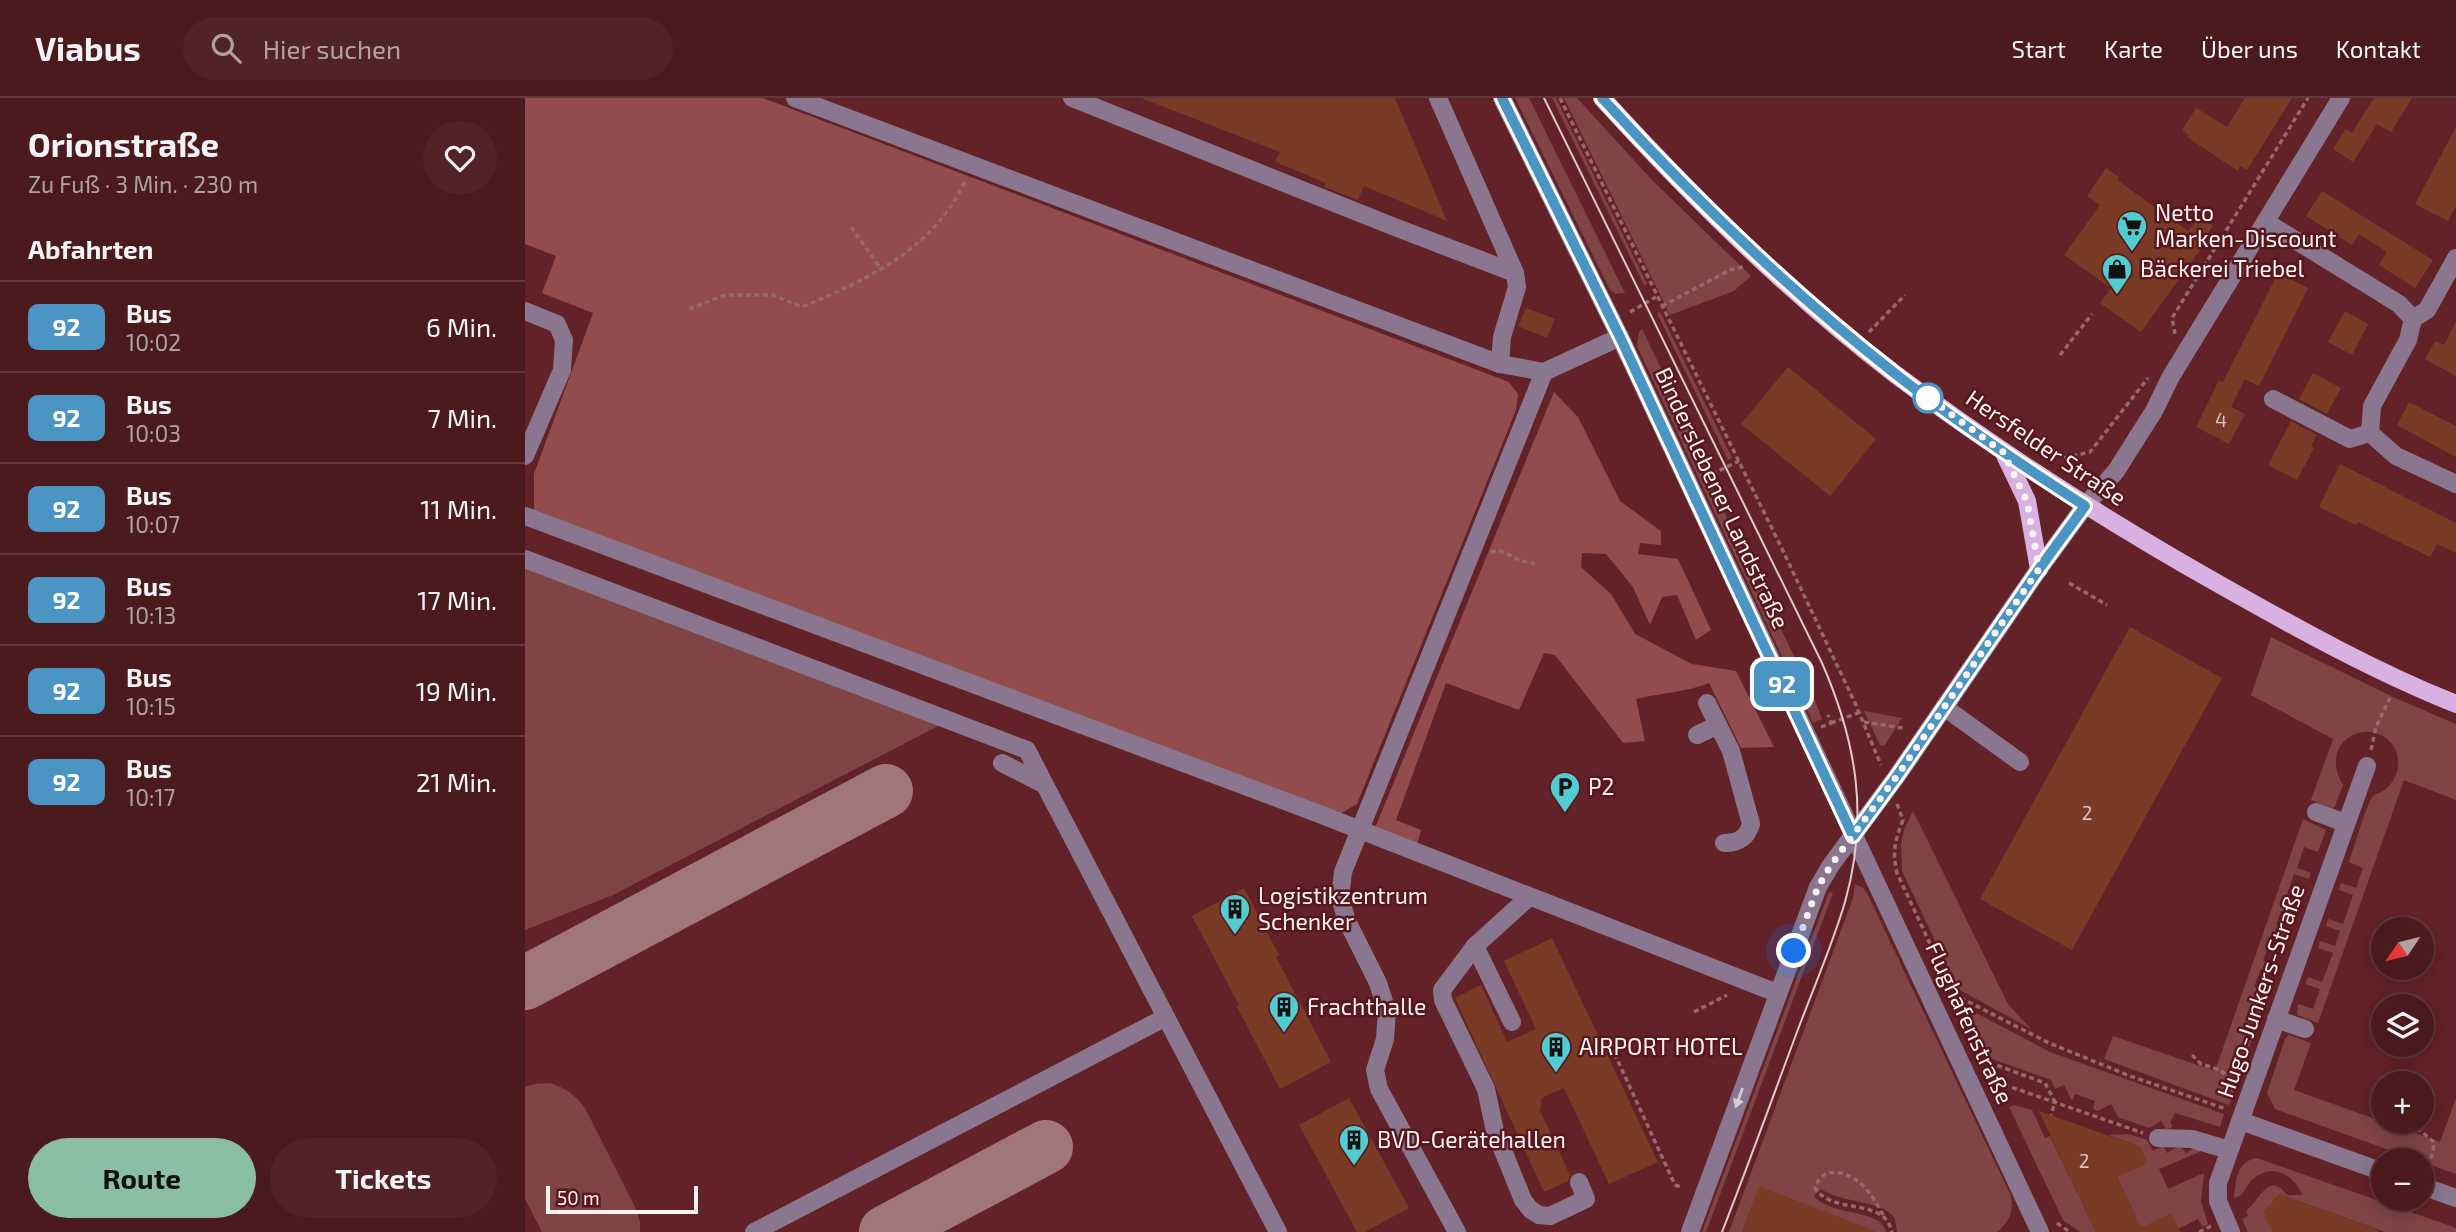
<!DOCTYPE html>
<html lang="de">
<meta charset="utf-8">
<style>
body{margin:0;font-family:"Exo 2",sans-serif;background:#512326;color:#f1f3f6;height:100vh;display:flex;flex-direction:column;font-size:26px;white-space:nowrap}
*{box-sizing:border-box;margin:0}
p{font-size:23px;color:#b2a1a4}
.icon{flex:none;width:38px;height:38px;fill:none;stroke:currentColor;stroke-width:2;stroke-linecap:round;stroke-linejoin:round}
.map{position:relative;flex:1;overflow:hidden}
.side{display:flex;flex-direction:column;background:#4a1a1d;width:525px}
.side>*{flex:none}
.badge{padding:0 14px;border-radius:10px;font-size:24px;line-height:46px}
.needle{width:46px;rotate:235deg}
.tools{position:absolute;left:1846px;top:819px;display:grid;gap:14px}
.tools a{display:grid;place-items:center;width:63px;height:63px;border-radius:50%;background:#4a1a1d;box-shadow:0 4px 18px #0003,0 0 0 2px #61383b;font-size:35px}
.scale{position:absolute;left:21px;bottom:18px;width:152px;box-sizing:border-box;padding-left:7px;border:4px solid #faf2f1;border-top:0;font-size:19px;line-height:24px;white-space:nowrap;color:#faf2f1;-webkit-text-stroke:5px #57171d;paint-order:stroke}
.you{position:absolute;width:35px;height:35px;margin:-18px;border:5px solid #fff;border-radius:50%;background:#1a73e8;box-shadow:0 0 0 10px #1a73e833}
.map>.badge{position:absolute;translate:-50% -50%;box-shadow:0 0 0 4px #fff}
h2{padding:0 28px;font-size:26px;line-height:63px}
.round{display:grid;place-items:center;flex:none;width:74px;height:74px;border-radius:37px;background:#512326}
.overview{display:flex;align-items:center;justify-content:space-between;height:119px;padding:0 28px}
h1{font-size:33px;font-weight:700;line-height:52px}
.button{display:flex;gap:14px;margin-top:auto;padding:14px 28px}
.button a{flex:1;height:80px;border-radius:42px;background:#8abfa5;color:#111;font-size:28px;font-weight:700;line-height:80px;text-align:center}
.button a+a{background:#512326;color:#f1f3f6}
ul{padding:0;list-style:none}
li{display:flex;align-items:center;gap:21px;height:91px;padding:0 28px;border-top:2px solid #61383b}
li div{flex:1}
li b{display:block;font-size:26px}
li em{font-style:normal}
li .badge{min-width:77px;font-weight:700;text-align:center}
header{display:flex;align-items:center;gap:42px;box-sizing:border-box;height:98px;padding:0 35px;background:#4a1a1d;border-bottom:2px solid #61383b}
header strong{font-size:33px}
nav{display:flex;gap:38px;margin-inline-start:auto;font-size:24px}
.search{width:490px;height:63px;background:#512326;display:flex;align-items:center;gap:18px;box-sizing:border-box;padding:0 24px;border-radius:38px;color:#b2a1a4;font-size:26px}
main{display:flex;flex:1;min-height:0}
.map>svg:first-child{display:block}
.green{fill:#804445}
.forest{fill:#924c4e}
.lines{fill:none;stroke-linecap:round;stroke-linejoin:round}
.taxiway{stroke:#a07678;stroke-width:54}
.building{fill:#7a3b26}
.path{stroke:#97696c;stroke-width:3.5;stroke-dasharray:5 3.5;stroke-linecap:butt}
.minor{stroke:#8a778f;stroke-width:18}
.major{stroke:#d8b1e2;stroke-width:18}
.tram{stroke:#ddcaca;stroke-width:2}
.oneway{fill:#d8cdd4}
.line-casing{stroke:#fff;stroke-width:16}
.line{stroke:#4b95c4;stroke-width:10}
.walk{stroke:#faf2f1;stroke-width:7;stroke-dasharray:0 12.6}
.stop-dot{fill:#fff;stroke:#4b95c4;stroke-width:3.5}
.labels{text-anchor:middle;stroke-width:5;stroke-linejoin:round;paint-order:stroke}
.number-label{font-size:19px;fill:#dac4be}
.poi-label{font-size:23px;fill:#faf2f1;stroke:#57171d;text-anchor:start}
.street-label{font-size:23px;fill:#faf2f1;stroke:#57171d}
</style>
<header>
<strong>Viabus</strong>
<div class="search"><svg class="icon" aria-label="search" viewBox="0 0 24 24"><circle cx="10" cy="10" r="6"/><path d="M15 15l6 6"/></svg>Hier suchen</div>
<nav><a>Start</a><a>Karte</a><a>Über uns</a><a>Kontakt</a></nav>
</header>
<main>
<section class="side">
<div class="overview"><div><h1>Orionstraße</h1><p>Zu Fuß · 3 Min. · 230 m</p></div><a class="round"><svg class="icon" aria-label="heart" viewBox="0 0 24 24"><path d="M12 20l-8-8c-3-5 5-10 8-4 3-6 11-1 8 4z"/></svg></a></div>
<h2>Abfahrten</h2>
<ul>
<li><span class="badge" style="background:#4b95c4;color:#fff">92</span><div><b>Bus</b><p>10:02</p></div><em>6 Min.</em></li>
<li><span class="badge" style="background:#4b95c4;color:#fff">92</span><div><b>Bus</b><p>10:03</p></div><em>7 Min.</em></li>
<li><span class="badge" style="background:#4b95c4;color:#fff">92</span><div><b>Bus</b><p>10:07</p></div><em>11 Min.</em></li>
<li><span class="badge" style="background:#4b95c4;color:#fff">92</span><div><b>Bus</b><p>10:13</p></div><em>17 Min.</em></li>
<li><span class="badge" style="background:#4b95c4;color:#fff">92</span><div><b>Bus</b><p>10:15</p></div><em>19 Min.</em></li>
<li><span class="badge" style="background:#4b95c4;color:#fff">92</span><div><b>Bus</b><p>10:17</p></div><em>21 Min.</em></li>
</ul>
<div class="button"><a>Route</a><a>Tickets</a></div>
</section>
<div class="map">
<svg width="1931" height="1134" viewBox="0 0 1931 1134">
<rect width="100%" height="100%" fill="#632227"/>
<g class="green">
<path d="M990,0H1004L1100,195L1091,196L1085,192Z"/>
<path d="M1027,0H1031L1122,186L1119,187Z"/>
<path d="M1039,0H1052L1127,82L1226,178L1209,193L1145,217Z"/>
<path d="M1135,214L1207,360L1203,362L1132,215Z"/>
<path d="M1117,231L1184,369L1180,374L1287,595L1297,621L1288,625L1112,248L1114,234Z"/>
<path d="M0,470L417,626L88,797L0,832Z"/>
<path d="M1746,539L1868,599L1931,626V702L1879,682L1793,925L1772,917L1773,906L1788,911L1795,891L1780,886L1783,879L1797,884L1808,855L1793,850L1795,843L1810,848L1815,833L1801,828L1803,821L1818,826L1828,797L1814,792L1816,785L1831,790L1838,770L1824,764C1828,753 1842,704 1848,698C1850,696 1855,695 1858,693C1873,683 1879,662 1867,646C1844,617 1792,643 1818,687L1810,708L1807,710L1786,702L1808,641L1726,597Z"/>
<path d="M1339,613L1377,620L1359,648L1355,647Z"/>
<path d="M1388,713L1483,906L1506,931L1433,891L1377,773L1376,746L1379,732Z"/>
<path d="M1778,721L1801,732L1793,754L1779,749L1772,770L1786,775L1784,781L1769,776L1759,805L1773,811L1771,817L1756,813L1751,827L1766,832L1763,839L1748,834L1738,863L1752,869L1750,875L1736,871L1729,889L1743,895L1704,1007L1579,961L1588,938L1690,973Z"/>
<path d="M1330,786L1338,790L1342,795L1486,1098C1489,1114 1484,1124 1472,1134H1372C1371,1129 1371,1122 1368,1118C1357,1103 1316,1105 1296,1091L1289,1098C1306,1119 1357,1110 1361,1134H1331L1323,1123L1234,1089L1217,1134H1204L1328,800Z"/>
<path d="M1304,794L1308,795L1181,1134H1177Z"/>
<path d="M1440,909L1525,954L1699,1016L1695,1029L1650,1015L1645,1025L1647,1027L1646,1030L1641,1031L1636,1023L1624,1030L1593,1019L1586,1006L1573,1013L1568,1011L1570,1003L1550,996L1547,1003L1539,987L1530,991L1526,982L1462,959L1455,949Z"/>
<path d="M1764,937L1786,945L1769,992L1915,1044L1931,1000V1076L1750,1011L1742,995L1760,941Z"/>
<path d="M25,985C41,990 50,997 60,1010L110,1109L115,1124V1134H17L0,1101V989L10,986Z"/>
<path d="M1489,1007L1507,1012L1520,1040L1525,1038L1571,1134H1555L1538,1122L1484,1009Z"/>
<path d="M1604,1036L1622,1042L1628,1053L1638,1048L1642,1055L1652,1049L1657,1050L1661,1055L1668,1051L1666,1046L1679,1052L1634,1071L1643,1091L1679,1075L1676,1104L1683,1126L1678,1129L1673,1121L1653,1131L1646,1116L1616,1130L1592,1079L1622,1065L1615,1049L1584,1037Z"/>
<path d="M1732,1060L1931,1130V1134H1860L1754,1096L1747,1134H1723L1717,1121L1723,1118L1721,1113C1734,1103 1744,1072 1762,1097H1777C1770,1077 1747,1064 1728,1081C1720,1088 1720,1098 1709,1100C1711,1083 1711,1063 1732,1060Z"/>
</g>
<g class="forest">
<path d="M0,0H238L984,284L993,296L991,312L832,706L815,716L9,414V376L68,215L17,195L31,158L0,146Z"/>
<path d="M1029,294L1053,319L1095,403L1136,433V447L1115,445L1113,456L1153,461L1186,532L1171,542L1152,497L1137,499L1125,527L1108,489L1081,456L1057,455L1056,469L1086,496L1110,536L1167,566L1211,573L1249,649L1216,650L1184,585C1162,594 1135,595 1111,601L1120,643L1098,645L1030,557L1019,555L994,612L921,585L871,722L896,732L892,747L850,730Z"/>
</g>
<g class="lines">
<g class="taxiway">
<path d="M0,885L361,693"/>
<path d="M361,1134L521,1049"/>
</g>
</g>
<g class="building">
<path d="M616,0H870L922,123L839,88L833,102L799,89L801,85L750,64L755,54Z"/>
<path d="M1720,0H1767L1722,72L1715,68L1713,73L1662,39L1664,37L1657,32L1671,10L1702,29Z"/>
<path d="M1849,0H1887L1866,34L1852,26L1828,64L1808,51L1821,31L1827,35Z"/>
<path d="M1931,29V108L1923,123L1890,106Z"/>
<path d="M1581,70L1594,79L1592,82L1663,133L1675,118L1688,128L1677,143L1680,145L1616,234L1575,205L1586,190L1539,157L1575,107L1562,98Z"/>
<path d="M1797,93L1908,162L1890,190L1854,167L1862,154L1834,136L1827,147L1781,118Z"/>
<path d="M1753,175L1783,190L1734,288L1720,281L1706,309L1720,316L1704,346L1671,329L1694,282L1698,284Z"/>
<path d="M1001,210L1030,221L1022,240L993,228Z"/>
<path d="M1820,213L1843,226L1827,257L1803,244Z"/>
<path d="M1931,223V278L1900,261L1910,243L1919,247Z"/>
<path d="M1263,269L1351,341L1305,398L1216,326Z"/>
<path d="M1788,275L1816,290L1802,316L1774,301Z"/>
<path d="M1884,304L1931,328V359L1872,327Z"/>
<path d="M1766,323L1792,337L1786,348L1789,350L1772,382L1743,367Z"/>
<path d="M1815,366L1931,425V455L1912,446L1905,459L1833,424L1831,427L1794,409Z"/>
<path d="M1605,529L1697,580L1547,852L1455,801Z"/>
<path d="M719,790L754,857L751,859L806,964L755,991L712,909L714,907L667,818Z"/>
<path d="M1027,840L1133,1064L1084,1086L1039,990L1017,1000L1015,1013L1045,1077L1043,1083L1019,1094L930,900L956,887L982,944L1011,931L979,863Z"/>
<path d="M824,1000L884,1110L840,1134H832L774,1027Z"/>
<path d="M1514,1013L1615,1049L1623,1065L1592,1079L1616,1130L1646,1115L1655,1134H1571Z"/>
<path d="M1234,1088L1350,1133V1134H1217Z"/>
<path d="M1754,1096L1853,1132V1134H1747L1738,1114Z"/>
</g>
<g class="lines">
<g class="path">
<path d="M1035,0L1259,455L1330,605L1356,667"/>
<path d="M326,129L356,171"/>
<path d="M1137,208L1205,172L1218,169"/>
<path d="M164,211L200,197H248L277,209C343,181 408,152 440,83"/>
<path d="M1105,214L1131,199"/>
<path d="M1344,234L1380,197"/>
<path d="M1650,236L1647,220L1783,0"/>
<path d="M1535,257L1567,216"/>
<path d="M1539,360L1565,354L1623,280"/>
<path d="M1187,376L1214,363"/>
<path d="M966,454L974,452L994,462L1010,466"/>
<path d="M1544,485L1582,507"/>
<path d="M1339,624L1378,630"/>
<path d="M1306,625L1333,615"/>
<path d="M1296,629L1306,625L1303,617"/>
<path d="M1846,652L1851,629L1866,598"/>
<path d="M1372,706L1378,722C1370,742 1367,754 1372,775L1428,895L1434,913"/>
<path d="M1428,896L1524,945L1605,978L1701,1011"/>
<path d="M1169,914L1202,897"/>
<path d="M1086,948L1150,1087L1156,1089"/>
<path d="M1072,956L1086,948H1092"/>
<path d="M1667,957L1676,966L1695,972L1711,986"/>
<path d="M1460,978L1471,967L1520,985L1530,1004L1526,1017"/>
<path d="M1463,981L1618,1035"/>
<path d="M1892,1030L1909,1044L1908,1054L1902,1071"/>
<path d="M1887,1112L1891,1103"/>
<path d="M1358,1117C1352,1106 1345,1093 1335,1085C1321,1073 1297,1067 1290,1090C1308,1118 1359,1098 1367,1134"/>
<path d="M1532,1125L1545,1134"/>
<path d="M1674,1134L1686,1128"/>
</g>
<g class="minor">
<path d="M270,0L975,266L1019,274L1095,239"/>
<path d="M547,0L867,128L990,175L992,189L977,239L975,266"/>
<path d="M913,0L990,175"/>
<path d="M977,0L1095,239L1515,1134"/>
<path d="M1741,124L1874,206L1888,221L1883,242L1847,308L1845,335L1871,358L1931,386"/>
<path d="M0,213L32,226L39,242L37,272L0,358"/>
<path d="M1888,221L1902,212L1931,160"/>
<path d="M1748,301L1825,341L1845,335"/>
<path d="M0,418L797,717L1252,895"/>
<path d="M0,461L502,652L520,687"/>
<path d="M1182,605L1206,653L1226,726C1222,740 1214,745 1199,745"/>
<path d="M1419,609L1495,664"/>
<path d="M1172,637L1193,627"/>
<path d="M477,665L520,687L753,1134"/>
<path d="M1791,714L1820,725"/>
<path d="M950,848L917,892L918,902L961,991L970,1033L998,1102L1006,1112L1014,1117L1025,1118L1061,1101L1054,1084"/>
<path d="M1751,921L1780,931"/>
<path d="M987,924L950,848L1004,799"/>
<path d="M1716,1023L1858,1074"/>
<path d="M1633,1040L1667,1041L1704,1052"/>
<path d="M1897,1088L1931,1100"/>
<path d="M229,1134L641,919"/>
<path d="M932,1134L854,991L850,972L860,941L862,913L853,885L822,823L815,800L818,774L1019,274"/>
<path d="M1165,1134L1293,789L1306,767L1372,678L1514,471L1560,408L1591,373L1629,313L1645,280L1816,0"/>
<path d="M1706,1134L1693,1103V1085L1842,668"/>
</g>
<g class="major">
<path d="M1077,0C1167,99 1264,195 1370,276C1475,355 1585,425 1699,489C1775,532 1851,574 1931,606"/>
<path d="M1480,357L1502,403L1514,471"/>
</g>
<path class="tram" d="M1019,0L1297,565C1332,645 1344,719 1320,804C1307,848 1288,891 1272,934C1247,1001 1223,1068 1197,1134"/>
</g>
<defs><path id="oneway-solid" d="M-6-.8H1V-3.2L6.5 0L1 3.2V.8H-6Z" transform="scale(1.75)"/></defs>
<use class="oneway" href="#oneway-solid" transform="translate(1214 1000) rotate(110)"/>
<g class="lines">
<g class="line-casing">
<path id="line" d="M977,0L1095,239L1328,738L1372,678L1514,471L1560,408C1495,366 1429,322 1368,274C1263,191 1167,99 1077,0"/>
</g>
<use href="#line" class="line"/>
<path class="walk" d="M1269,853L1293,789L1306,767L1372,678L1514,471L1502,403L1478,354L1393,292L1403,300"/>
</g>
<defs>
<g id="supermarket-pin" transform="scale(1.575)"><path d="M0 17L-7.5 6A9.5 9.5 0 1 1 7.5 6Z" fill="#51ccd1" stroke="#57171d"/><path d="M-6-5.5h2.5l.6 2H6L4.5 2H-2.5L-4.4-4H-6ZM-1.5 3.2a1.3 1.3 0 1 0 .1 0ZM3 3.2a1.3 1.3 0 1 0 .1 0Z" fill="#111"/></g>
<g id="shop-pin" transform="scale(1.575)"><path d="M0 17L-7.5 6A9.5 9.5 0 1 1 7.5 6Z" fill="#51ccd1" stroke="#57171d"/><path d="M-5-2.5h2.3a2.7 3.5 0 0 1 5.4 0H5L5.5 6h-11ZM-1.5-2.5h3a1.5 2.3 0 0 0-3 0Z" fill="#111"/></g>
<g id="parking-pin" transform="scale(1.575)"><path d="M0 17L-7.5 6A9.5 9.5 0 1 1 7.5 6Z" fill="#51ccd1" stroke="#57171d"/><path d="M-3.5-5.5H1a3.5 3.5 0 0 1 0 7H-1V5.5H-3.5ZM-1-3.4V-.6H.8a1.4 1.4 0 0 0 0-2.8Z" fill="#111"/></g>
<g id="building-pin" transform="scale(1.575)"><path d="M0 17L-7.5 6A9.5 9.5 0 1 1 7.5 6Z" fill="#51ccd1" stroke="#57171d"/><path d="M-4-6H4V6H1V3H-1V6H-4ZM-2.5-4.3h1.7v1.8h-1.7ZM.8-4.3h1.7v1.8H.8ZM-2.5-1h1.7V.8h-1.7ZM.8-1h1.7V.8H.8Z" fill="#111"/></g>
</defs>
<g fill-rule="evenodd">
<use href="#supermarket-pin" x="1607" y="128"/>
<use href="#shop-pin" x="1592" y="171"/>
<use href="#parking-pin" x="1040" y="689"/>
<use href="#building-pin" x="710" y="811"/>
<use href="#building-pin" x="759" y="909"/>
<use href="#building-pin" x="1031" y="949"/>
<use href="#building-pin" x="829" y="1042"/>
</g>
<circle class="stop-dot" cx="1403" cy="300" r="14"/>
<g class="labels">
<g class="number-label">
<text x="1696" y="329">4</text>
<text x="1562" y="722">2</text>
<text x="1559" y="1070">2</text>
</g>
<g class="poi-label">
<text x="1630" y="123">Netto<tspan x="1630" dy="26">Marken-Discount</tspan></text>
<text x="1615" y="179">Bäckerei Triebel</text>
<text x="1063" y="697">P2</text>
<text x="733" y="806">Logistikzentrum<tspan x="733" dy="26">Schenker</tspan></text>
<text x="782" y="917">Frachthalle</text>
<text x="1054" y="957">AIRPORT HOTEL</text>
<text x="852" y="1050">BVD-Gerätehallen</text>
</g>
<g class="street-label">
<text transform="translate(1521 350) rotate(34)" y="8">Hersfelder Straße</text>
<text transform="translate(1197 400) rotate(65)" y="8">Binderslebener Landstraße</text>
<text transform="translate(1736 893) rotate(-71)" y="8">Hugo-Junkers-Straße</text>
<text transform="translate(1444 925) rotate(65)" y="8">Flughafenstraße</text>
</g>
</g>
</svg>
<div class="tools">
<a><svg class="needle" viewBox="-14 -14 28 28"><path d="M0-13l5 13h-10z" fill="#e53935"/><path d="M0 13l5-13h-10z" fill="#b2a1a4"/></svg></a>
<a><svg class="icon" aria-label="layers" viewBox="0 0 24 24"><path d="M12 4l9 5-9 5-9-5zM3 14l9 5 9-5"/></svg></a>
<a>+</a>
<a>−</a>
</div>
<div class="scale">50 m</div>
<div class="you" style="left:1269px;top:853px"></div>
<b class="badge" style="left:1257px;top:586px;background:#4b95c4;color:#fff">92</b>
</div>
</main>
